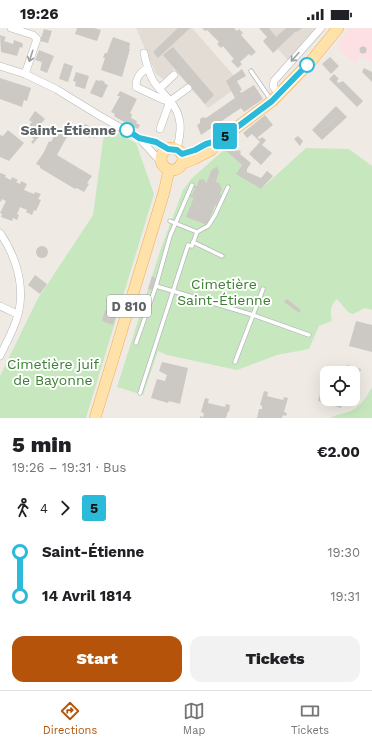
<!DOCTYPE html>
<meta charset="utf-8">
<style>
body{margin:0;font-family:"Work Sans",sans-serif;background:#f2f2f2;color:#202124;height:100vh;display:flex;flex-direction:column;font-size:15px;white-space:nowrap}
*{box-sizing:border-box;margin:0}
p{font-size:13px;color:#757577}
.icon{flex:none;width:22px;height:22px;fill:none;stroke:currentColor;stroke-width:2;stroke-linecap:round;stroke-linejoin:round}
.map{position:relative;height:390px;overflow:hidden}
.panel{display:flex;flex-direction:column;background:#fff;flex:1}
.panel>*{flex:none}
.badge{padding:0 8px;border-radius:3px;font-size:14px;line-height:26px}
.controls{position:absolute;left:320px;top:338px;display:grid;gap:8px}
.controls a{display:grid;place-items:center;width:40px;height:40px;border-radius:8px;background:#fff;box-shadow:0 4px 16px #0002;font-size:20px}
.map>.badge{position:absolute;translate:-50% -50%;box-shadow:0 0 0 2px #fff}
.legs{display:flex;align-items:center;gap:6px;height:44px;padding:0 12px;font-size:13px}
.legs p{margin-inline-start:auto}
.summary{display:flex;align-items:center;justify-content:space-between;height:68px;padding:0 12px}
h1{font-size:22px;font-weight:800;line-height:30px}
.cta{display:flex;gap:8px;margin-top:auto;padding:8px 12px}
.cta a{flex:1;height:46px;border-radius:12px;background:#b45309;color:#fff;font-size:16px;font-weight:800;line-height:46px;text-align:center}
.cta a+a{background:#f2f2f2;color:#202124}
ul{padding:0 12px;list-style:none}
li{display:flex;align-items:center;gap:14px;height:44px;font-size:15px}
li i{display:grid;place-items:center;width:6px;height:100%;margin:0 5px;background:currentColor}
li i::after{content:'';width:10px;height:10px;margin:-5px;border:3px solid;border-radius:50%;background:#fff}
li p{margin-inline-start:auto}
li:first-child i{background:linear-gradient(#0000 50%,currentColor 0)}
li:last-child i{background:linear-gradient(currentColor 50%,#0000 0)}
.status{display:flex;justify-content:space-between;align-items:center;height:28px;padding:0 20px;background:#fff;direction:ltr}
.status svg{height:11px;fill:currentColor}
.dock{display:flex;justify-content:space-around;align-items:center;height:56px;border-top:1px solid #e0e0e0;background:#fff;font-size:11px;color:#757577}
.dock a{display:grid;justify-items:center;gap:2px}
.dock .active{color:#b45309}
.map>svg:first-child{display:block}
.education{fill:#e2dcd5}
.medical{fill:#fde0e3}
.green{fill:#c7e8bf}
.building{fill:#ccc8c3}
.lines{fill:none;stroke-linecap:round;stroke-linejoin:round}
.lane-casing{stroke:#b5b8bc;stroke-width:5}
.street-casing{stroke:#b5b8bc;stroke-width:8}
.primary-casing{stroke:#f8ac54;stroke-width:12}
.lane{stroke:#fff;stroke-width:3.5}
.street{stroke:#fff;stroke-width:7}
.primary{stroke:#ffe1aa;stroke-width:11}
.oneway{stroke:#9da1a3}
.line-1-casing{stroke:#fff;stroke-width:9}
.line-1{stroke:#2bbada;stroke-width:6}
.stop-1-dot{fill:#fff;stroke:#2bbada;stroke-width:2}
.labels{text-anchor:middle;stroke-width:4;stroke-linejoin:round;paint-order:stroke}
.shield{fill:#fff;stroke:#8d9194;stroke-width:1}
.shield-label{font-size:13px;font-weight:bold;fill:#5c6266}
.stop-label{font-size:14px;font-weight:bold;fill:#5c6266;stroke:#fff;text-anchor:end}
.park-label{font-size:14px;fill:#3a8230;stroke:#fff}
</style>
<div class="status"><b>19:26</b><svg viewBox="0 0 49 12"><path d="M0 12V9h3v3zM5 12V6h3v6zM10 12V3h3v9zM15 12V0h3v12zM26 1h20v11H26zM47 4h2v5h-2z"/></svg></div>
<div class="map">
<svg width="372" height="390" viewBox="0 0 372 390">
<rect width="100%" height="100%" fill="#efebe4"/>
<g class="education">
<path d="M136,0H192L236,50L232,63L208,80L174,41L163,51L156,46Z"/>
<path d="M259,0H317L289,33L278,21L273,25L271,14Z"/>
</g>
<path class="medical" d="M350,0H372V34L359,28L355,36L337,19V17Z"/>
<g class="green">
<path d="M105,98L136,115L154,166L86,390H0V348L37,272L93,187Z"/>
<path d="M306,120L349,121L372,138V282L365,280L353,286L348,284L337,271C330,278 330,284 332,293L319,298L309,321L277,327L237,342L167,327L158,323L143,367L117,359L161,220L183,162L191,151L225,121L242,137L237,146L261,161Z"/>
<path d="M372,359V390H330C335,387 342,386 348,384C360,380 366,370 372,359Z"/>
</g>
<g class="building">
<path d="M77,0H94L101,2L97,13L75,6Z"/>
<path d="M178,0H190L158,30L153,24Z"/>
<path d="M202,0H234L237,3L239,1L243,5L241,7L256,24L251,28L249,26L240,34L242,36L238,40L231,33L234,31L223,18L221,20L217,16L219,14L207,2L205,3Z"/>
<path d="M259,0H269L276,9L286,0H302L297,4L296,3L273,25L263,13L267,9Z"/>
<path d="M44,1L52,3L48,15L40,13Z"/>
<path d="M0,7L6,9L4,13L13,16L14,12L22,15L23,16L22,20L20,19L17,28L1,24Z"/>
<path d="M113,9L130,15L129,21H130L122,49L101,42L105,30L103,29L105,25H107Z"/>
<circle cx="363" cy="22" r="3.5"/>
<path d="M173,19L214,67L205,76L163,27Z"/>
<path d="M39,22L54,28L47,45L40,42L42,34L35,32Z"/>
<path d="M330,29L339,38L331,46L322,36Z"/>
<path d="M64,35L73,38L68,54L59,51Z"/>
<path d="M364,40L372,44V54L362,44Z"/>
<path d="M242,41L246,48L237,53L242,62L240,63L241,65L254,57L263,71L244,84L241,80L201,107L197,97L200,95V91L203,89L206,90L235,70L226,53Z"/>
<path d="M76,44L89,48L85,61L75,58L76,54L73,53Z"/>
<path d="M334,46L339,51L337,52L338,55L343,53L363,73L357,79L329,51Z"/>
<path d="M0,50L31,60L27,73L24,72L22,79L0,71Z"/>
<path d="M96,52L100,53L101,52L105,54L104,55L108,57L102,70L90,65Z"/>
<path d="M120,63L137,71L130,85L132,86L131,90L137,93L136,95L140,97L138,101L119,91L114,88L115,86L111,84L120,68H117Z"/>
<path d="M336,78L347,89L322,112L312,102Z"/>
<path d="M35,83L45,91L41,96L46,100L33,116L31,114L34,111L24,103L32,94L29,92Z"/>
<path d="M265,87L273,97L257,110L260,111L262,109L266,112L262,117L272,125L261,137L249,126L260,114L252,106L247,110L243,105Z"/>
<path d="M85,96L91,99L92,98L99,102L95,110L91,108L90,110L81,104Z"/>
<path d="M58,101L68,107L57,127L92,148L87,155L89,156L84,164L77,160L75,161L40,140V138L36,136L44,124L49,113L51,114Z"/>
<path d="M8,102L24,115L9,133L0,129V107L3,108Z"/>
<path d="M298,108L303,113L300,118L294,111Z"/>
<path d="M231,116L234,118L233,119L237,123L239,122L241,124L240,126L251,135L247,141V144L261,150L267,143L273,148L261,161L236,146L242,137L224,121Z"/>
<path d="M217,139L219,143L216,154L219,155L222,161L220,166L221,168L217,176L220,179L215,177L207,197L186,189L194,169L192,170L190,168L191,166L192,167L195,160H193L194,158H197L199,152L202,151L205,152L206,156L211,143L214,140Z"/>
<path d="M0,145L6,147L5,149L11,152L12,149L18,152L16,154L20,156L21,153L27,156L24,162L34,166L35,164L41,166L38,171L41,172L36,183L34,182L32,187L26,184L27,182L20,179L17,186L19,187L17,192L13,190L12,193L1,189L2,186L0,185L6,173L2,171L1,174L0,173Z"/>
<circle cx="42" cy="224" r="6"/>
<path d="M35,247L47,256L40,266L28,257Z"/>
<path d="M152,248L156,251L152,262L148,261Z"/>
<path d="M287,271L301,282L299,285L284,274Z"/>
<path d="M105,282L117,285L113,297L102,293Z"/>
<path d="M356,293L372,297V324L349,318Z"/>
<path d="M162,334L188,340L180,376L169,373L168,375L151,370L157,351L165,353L167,347L159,343Z"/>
<path d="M347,337L361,341L359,348L345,343Z"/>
<path d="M325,349H327V371H344L341,380L318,373L321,363L323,364L324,360H322Z"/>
<path d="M264,363L268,364L267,368L283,372L284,369L288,370L284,384L287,385L286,388L283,387L282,390H257L259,381H262V378L260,377Z"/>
<path d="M205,370L209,371L208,375L225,379L226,376L230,377L229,384L228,383L226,390H200V388L203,389L204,385L201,384Z"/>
</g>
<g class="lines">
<g class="lane-casing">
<g id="lane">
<path d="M251,43L271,72"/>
<path d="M197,204L208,198L215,187L228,159"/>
<path d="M193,214L222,228"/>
<path d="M156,258L253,287L309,307"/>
<path d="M136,315L156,258L170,208L192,157"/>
<path d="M235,334L263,261"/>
<path d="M140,365L188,217L192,218L197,204L170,193"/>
</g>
</g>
<g class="street-casing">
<g id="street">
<path d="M11,0L33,7L37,11L25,46"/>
<path d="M144,25C146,35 149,46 154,54C162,66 176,75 179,90C182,100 179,112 177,121"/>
<path d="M0,38L25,46L56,61L100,88L139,110L161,134"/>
<path d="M148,40C140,44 136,49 136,59L164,72L170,73"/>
<path d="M160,60L174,47"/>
<path d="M278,66L273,58L274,53L321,0"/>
<path d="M160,101L170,73L188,60"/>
<path d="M139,110L156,114L168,121"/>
<path d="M0,205C14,225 23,251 20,276C18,294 8,311 0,328"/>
<path d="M0,278L17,286"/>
</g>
</g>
<g class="primary-casing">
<g id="primary">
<circle cx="172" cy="131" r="11"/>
<path d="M181,136L194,131L211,122L220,112L272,73L312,32L338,0"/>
<path d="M95,390L164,164L169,142"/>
</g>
</g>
<use href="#lane" class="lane"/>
<use href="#street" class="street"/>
<use href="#primary" class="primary"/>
</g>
<defs><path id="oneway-shaft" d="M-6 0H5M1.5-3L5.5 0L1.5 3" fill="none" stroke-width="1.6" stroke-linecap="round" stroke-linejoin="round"/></defs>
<g class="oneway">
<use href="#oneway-shaft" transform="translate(31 28) rotate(108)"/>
<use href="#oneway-shaft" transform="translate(295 29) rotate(132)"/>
</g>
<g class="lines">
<g class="line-1-casing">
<path id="line-1" d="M127,102L139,110L156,114L168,121L177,122L182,126L195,122L206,116L220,112L272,73L307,37"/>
</g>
<use href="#line-1" class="line-1"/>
</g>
<g class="stop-1-dot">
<circle cx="307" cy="37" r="7"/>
<circle cx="127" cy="102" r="7"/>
</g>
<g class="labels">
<rect class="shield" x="107" y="267" width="44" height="22" rx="3"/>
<g class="shield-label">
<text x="129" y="283">D 810</text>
</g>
<g class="stop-label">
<text x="116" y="107">Saint-Étienne</text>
</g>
<g class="park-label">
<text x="224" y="261">Cimetière<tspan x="224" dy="16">Saint-Étienne</tspan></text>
<text x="53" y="341">Cimetière juif<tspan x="53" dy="16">de Bayonne</tspan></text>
</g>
</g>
</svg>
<div class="controls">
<a><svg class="icon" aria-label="locate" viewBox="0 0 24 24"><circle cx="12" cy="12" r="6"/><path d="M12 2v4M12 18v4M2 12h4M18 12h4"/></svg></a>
</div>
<b class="badge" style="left:225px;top:108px;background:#2bbada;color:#111">5</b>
</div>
<section class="panel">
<div class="summary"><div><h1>5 min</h1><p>19:26 – 19:31 · Bus</p></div><b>€2.00</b></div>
<div class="legs"><svg class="icon" aria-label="walk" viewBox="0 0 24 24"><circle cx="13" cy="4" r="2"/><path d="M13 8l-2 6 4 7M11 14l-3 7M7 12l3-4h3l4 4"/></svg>4<svg class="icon" aria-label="forward" viewBox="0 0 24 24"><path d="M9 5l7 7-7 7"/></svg><b class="badge" style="background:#2bbada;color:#111">5</b></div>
<ul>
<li><i style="color:#2bbada"></i><b>Saint-Étienne</b><p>19:30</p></li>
<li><i style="color:#2bbada"></i><b>14 Avril 1814</b><p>19:31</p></li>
</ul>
<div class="cta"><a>Start</a><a>Tickets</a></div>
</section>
<nav class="dock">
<a class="active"><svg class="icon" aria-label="directions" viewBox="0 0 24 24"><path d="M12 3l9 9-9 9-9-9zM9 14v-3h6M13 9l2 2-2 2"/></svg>Directions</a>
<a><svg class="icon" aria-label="map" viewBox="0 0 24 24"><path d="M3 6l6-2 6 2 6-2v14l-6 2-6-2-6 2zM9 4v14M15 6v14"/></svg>Map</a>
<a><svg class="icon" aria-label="tickets" viewBox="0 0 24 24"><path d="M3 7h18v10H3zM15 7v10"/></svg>Tickets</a>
</nav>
